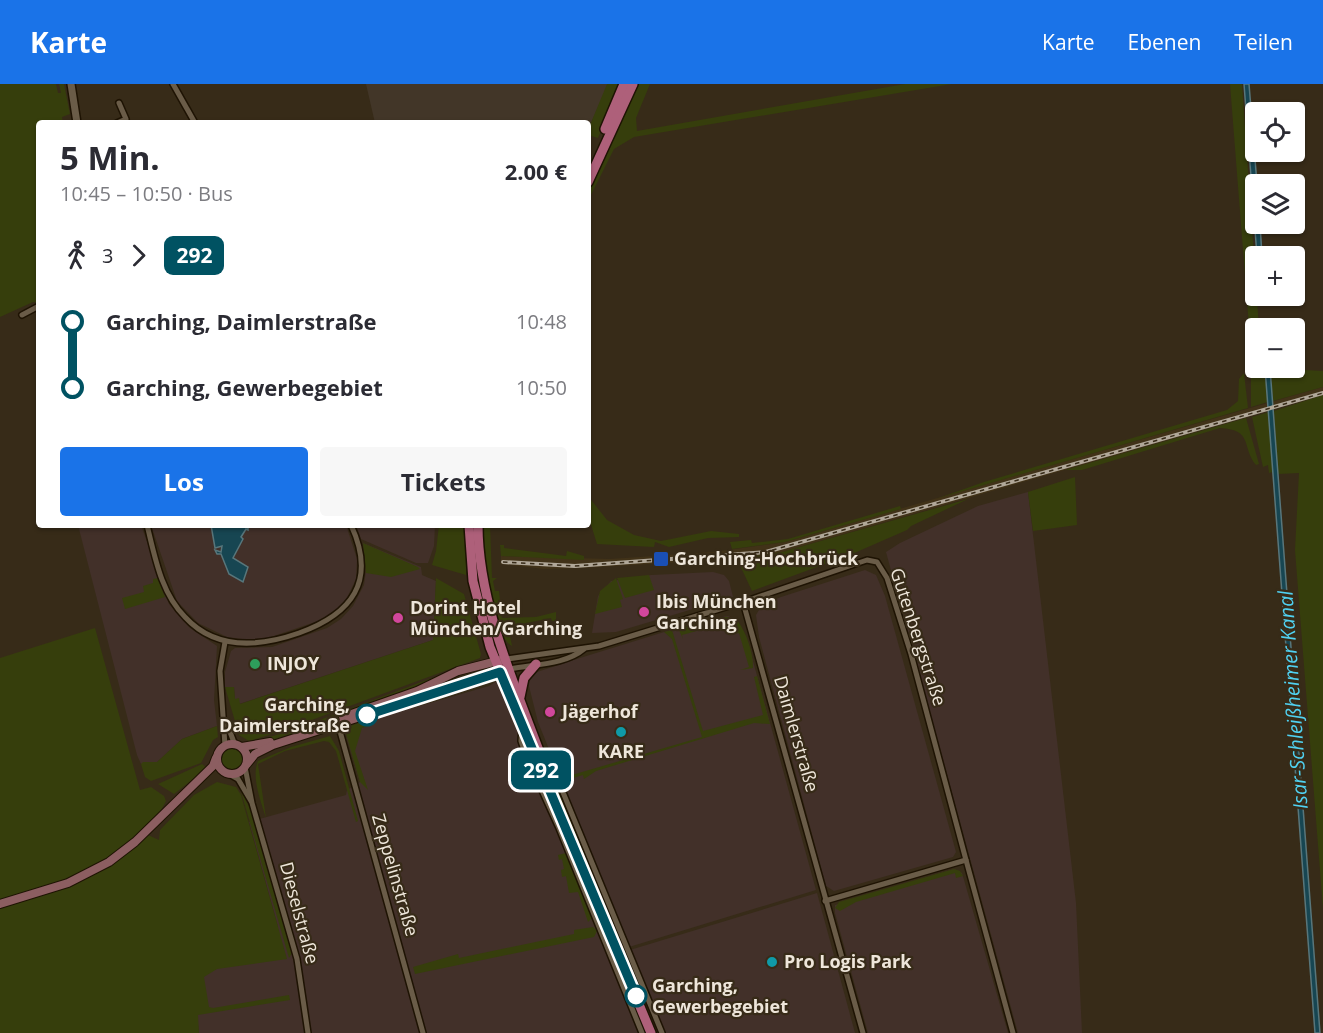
<!DOCTYPE html>
<html lang="de">
<meta charset="utf-8">
<style>
body{margin:0;font-family:"Open Sans",sans-serif;background:#f7f7f7;color:#2b2b33;height:100vh;display:flex;flex-direction:column;font-size:22px;white-space:nowrap}
*{box-sizing:border-box;margin:0}
p{font-size:20px;color:#7c7c81}
.icon{flex:none;width:33px;height:33px;fill:none;stroke:currentColor;stroke-width:2;stroke-linecap:round;stroke-linejoin:round}
.map{position:relative;flex:1;overflow:hidden}
.sheet{position:absolute;left:36px;top:36px;width:555px;height:408px;display:flex;flex-direction:column;background:#fff;border-radius:6px;box-shadow:0 2px 4px #0004}
.sheet>*{flex:none}
.badge{padding:0 12px;border-radius:9px;font-size:21px;line-height:39px}
.controls{position:absolute;left:1245px;top:18px;display:grid;gap:12px}
.controls a{display:grid;place-items:center;width:60px;height:60px;border-radius:6px;background:#fff;box-shadow:0 2px 4px #0004;font-size:30px}
.map>.badge{position:absolute;translate:-50% -50%;box-shadow:0 0 0 3px #fff}
.legs{display:flex;align-items:center;gap:9px;height:66px;padding:0 24px;font-size:20px}
.legs p{margin-inline-start:auto}
.headline{display:flex;align-items:center;justify-content:space-between;height:102px;padding:0 24px}
h1{font-size:33px;font-weight:700;line-height:45px}
.button{display:flex;gap:12px;margin-top:auto;padding:12px 24px}
.button a{flex:1;height:69px;border-radius:6px;background:#1a73e8;color:#fff;font-size:24px;font-weight:700;line-height:69px;text-align:center}
.button a+a{background:#f7f7f7;color:#2b2b33}
ul{padding:0 24px;list-style:none}
li{display:flex;align-items:center;gap:21px;height:66px;font-size:22px}
li i{display:grid;place-items:center;width:9px;height:100%;margin:0 8px;background:currentColor}
li i::after{content:'';width:15px;height:15px;margin:-8px;border:4px solid;border-radius:50%;background:#fff}
li p{margin-inline-start:auto}
li:first-child i{background:linear-gradient(#0000 50%,currentColor 0)}
li:last-child i{background:linear-gradient(currentColor 50%,#0000 0)}
header{display:flex;align-items:center;gap:36px;box-sizing:border-box;height:84px;padding:0 30px;background:#1a73e8;color:#fff}
header strong{font-size:28px}
nav{display:flex;gap:33px;margin-inline-start:auto;font-size:21px}
.map>svg:first-child{display:block}
.commercial{fill:#423029}
.industrial{fill:#423628}
.built{fill:#413218}
.green{fill:#363e0c}
.water{fill:#174652;stroke:#58767b;stroke-width:1.5}
.lines{fill:none;stroke-linecap:round;stroke-linejoin:round}
.minor-casing{stroke:#1e1303;stroke-width:8}
.tertiary-casing{stroke:#1e1303;stroke-width:10}
.secondary-casing{stroke:#1e1303;stroke-width:10}
.primary-casing{stroke:#1e1303;stroke-width:12}
.minor{stroke:#6a5c48;stroke-width:5}
.tertiary{stroke:#6a5c48;stroke-width:7}
.secondary{stroke:#8c5e61;stroke-width:8}
.primary{stroke:#ae607a;stroke-width:9}
.rail-casing{stroke:#b0a798;stroke-width:4}
.rail{stroke:#372b18;stroke-width:1.5;stroke-dasharray:4.5;stroke-linecap:butt}
.line-1-casing{stroke:#fff;stroke-width:14}
.line-1{stroke:#005262;stroke-width:9}
.transit-dot{fill:#1a4fb4;stroke:#372b18;stroke-width:2}
.hotel-dot{fill:#d1479c;stroke:#372b18;stroke-width:2}
.leisure-dot{fill:#2e9e5b;stroke:#372b18;stroke-width:2}
.stop-1-dot{fill:#fff;stroke:#005262;stroke-width:3}
.culture-dot{fill:#0f9aa8;stroke:#372b18;stroke-width:2}
.labels{text-anchor:middle;stroke-width:4.5;stroke-linejoin:round;paint-order:stroke}
.poi-label{font-size:18px;font-weight:bold;fill:#eee6da;stroke:#372b18;text-anchor:start}
.street-label{font-size:18px;fill:#eee6da;stroke:#372b18}
.stop-label{font-size:18px;font-weight:bold;fill:#eee6da;stroke:#372b18;text-anchor:end}
.water-label{font-size:20px;font-style:italic;fill:#50d1f1;stroke:#372b18}
</style>
<header>
<strong>Karte</strong>
<nav><a>Karte</a><a>Ebenen</a><a>Teilen</a></nav>
</header>
<div class="map">
<svg width="1323" height="949" viewBox="0 0 1323 949">
<rect width="100%" height="100%" fill="#372b18"/>
<g class="commercial">
<path d="M1028,408L1076,819L1082,949H1018L886,468L900,459L978,422Z"/>
<path d="M78,441H141L169,520L190,544L217,562L214,616L217,642L182,655L157,678L141,680L137,671Z"/>
<path d="M151,441H346L357,475L356,495L344,520L324,535L265,555L249,556L227,553L198,539L177,517Z"/>
<path d="M356,441H435L434,462L428,479H416L361,455Z"/>
<path d="M363,459L421,483L422,491L436,497L433,556L239,620L235,615L234,603H225V588L231,567L235,564L272,563L327,544L341,535L353,522L364,501L367,480Z"/>
<path d="M865,486L876,491L885,512L956,768L953,773L834,807L826,802L759,553L756,531L762,521L781,513Z"/>
<path d="M713,488L724,491L729,497L733,513L616,548L592,549L598,512L611,497L651,491Z"/>
<path d="M728,532L737,536L748,559L816,806L629,863L538,638L529,602L530,594L537,588L580,574L703,536Z"/>
<path d="M511,588L575,766L653,949H199L193,895L278,843L249,738L346,711L347,706L360,698L347,655V646L350,642L489,602Z"/>
<path d="M954,785L962,789L1008,949H868L835,829V821Z"/>
<path d="M817,809L855,949H664L630,866Z"/>
</g>
<path class="industrial" d="M366,0H608L588,46V39H375Z"/>
<path class="built" d="M1323,303V311L782,468L750,474L582,484L544,485L501,480V472L610,475L713,468L785,458Z"/>
<g class="green">
<path d="M0,0H56L58,9H61L59,0H64L70,30L62,33L63,39H39V219L33,218L0,233Z"/>
<path d="M607,0H621L598,54L588,51V46Z"/>
<path d="M638,0H650L636,34L637,47L905,0H952L634,53L614,65L588,117V109Z"/>
<path d="M1230,0H1242L1259,244H1256L1255,258L1251,268Z"/>
<path d="M1255,277L1256,284H1265L1268,318L1251,323V294Z"/>
<path d="M1270,284L1323,287V303L1273,317Z"/>
<path d="M1244,289L1248,324L936,415L984,398L1227,326L1238,317L1239,295Z"/>
<path d="M1323,311V825L1295,466L1299,389L1278,390L1274,327Z"/>
<path d="M1269,328L1273,388L1269,389L1268,381L1263,383L1252,333Z"/>
<path d="M1246,334L1259,380L1256,381C1241,363 1254,346 1220,344L1082,386H1065Z"/>
<path d="M1075,393L1077,441L1033,447L1028,408Z"/>
<path d="M588,412L607,436L634,451L661,457L711,447L739,450V453L708,454L669,463L655,458L654,463L597,460L588,431Z"/>
<path d="M968,415L911,442L907,446L852,470L752,507L737,475L782,468Z"/>
<path d="M900,422L901,425L785,458L732,465L730,458L751,456L752,459L788,455Z"/>
<path d="M439,441H466V491L432,481L436,467Z"/>
<path d="M482,441H490L492,494H497L493,497L495,507H499L502,534L536,533L556,528V537H552L551,534L512,542L513,546L509,547L512,562C493,553 483,463 482,441Z"/>
<path d="M363,459L418,483L420,485L391,493L366,489Z"/>
<path d="M504,461V464L566,472L567,467L584,472V476L501,472L500,461Z"/>
<path d="M649,491L654,506L625,514L617,494Z"/>
<path d="M158,494L165,513L125,525L122,514L144,508L143,502L153,499V495Z"/>
<path d="M436,494L464,510L481,570L480,574L279,648L249,657L239,651L225,603H234L235,615L239,614L240,620L433,556Z"/>
<path d="M616,494L623,515L620,516L622,523L595,530L600,507Z"/>
<path d="M723,533H734C745,543 754,570 753,584L740,586L749,583L739,549L734,550L732,542L727,543L726,539L682,551L683,555L678,544Z"/>
<path d="M95,544L140,706L151,703L164,712L166,717C160,730 149,740 140,749C100,787 52,801 0,817V574Z"/>
<path d="M672,546L703,647L763,631L754,593L757,592L770,640L754,639L596,687L584,695L583,691L563,697L565,693L702,653L672,555L664,548Z"/>
<path d="M451,587L447,591C384,617 319,643 253,661L252,658L293,646Z"/>
<path d="M370,635L372,641L362,644L355,667L368,706L360,698L346,650L350,642Z"/>
<path d="M217,642L218,653L213,656L201,679L151,697L145,693L141,680L143,678H157L182,655Z"/>
<path d="M330,652L339,667L358,737L356,738L336,667L329,658L324,657L285,667L258,680L266,734C261,718 251,693 258,677L291,663Z"/>
<circle cx="232" cy="675" r="11"/>
<path d="M547,676L558,707L636,892L629,886L562,721Z"/>
<path d="M202,680L207,684L174,710L158,700Z"/>
<path d="M217,698L236,703L241,711L287,875L217,885L204,893L209,923L213,924L289,911L290,916L198,931L199,949H0V824C57,806 103,794 148,751L159,756L160,746L194,711Z"/>
<path d="M239,701L255,736L266,782L270,788L292,869L289,874Z"/>
<path d="M566,769L592,834L588,838L578,808L569,809L566,792L562,793L561,786L564,785L562,775L559,776L558,771Z"/>
<path d="M954,785L960,787L963,792L956,794L955,789L856,818L840,827L835,824L839,818Z"/>
<path d="M593,843L597,847L594,853L415,890L413,883L458,870L459,874L574,850V846Z"/>
</g>
<g class="water">
<path d="M1244,0H1249L1257,100L1256,140H1260L1262,172H1257Z"/>
<path d="M1265,284H1270L1320,949H1315Z"/>
<path d="M211,441H248V446L246,445L241,453L243,455L233,474L248,483L243,498L229,490L221,470H217L215,466L221,468L222,462L215,464Z"/>
</g>
<g class="lines">
<g class="minor-casing">
<g id="minor">
<path d="M173,0L195,39"/>
<path d="M117,39L126,35L119,19"/>
<path d="M22,231L39,222"/>
<path d="M147,441C155,473 161,509 185,533C216,567 259,563 299,549C352,530 377,497 351,441"/>
<path d="M743,518L863,949"/>
<path d="M507,575L599,562L752,515L867,476L877,478L887,494L911,570L966,776L825,817"/>
<path d="M510,585C534,580 565,581 584,565"/>
<path d="M227,640L235,661"/>
<path d="M338,640L423,949"/>
<path d="M522,644L521,657L525,669L559,744L642,949"/>
<path d="M225,662L220,587L225,558"/>
<path d="M539,665L553,684L662,949"/>
<path d="M245,683L252,719L297,875L308,949"/>
<path d="M229,690L238,695L251,717"/>
<path d="M966,776L1013,949"/>
</g>
</g>
<g class="tertiary-casing">
<path id="tertiary" d="M71,0L77,39"/>
</g>
<g class="secondary-casing">
<g id="secondary">
<path d="M343,633L417,607L458,587L501,576"/>
<circle cx="232" cy="675" r="15"/>
<path d="M242,663L270,658"/>
<path d="M247,680L255,670L273,661L506,586"/>
<path d="M0,820L68,799L109,778L135,758L213,682L216,674"/>
</g>
</g>
<g class="primary-casing">
<g id="primary">
<path d="M605,45L624,0"/>
<path d="M588,98L633,0"/>
<path d="M469,441L473,497L490,563L651,949"/>
<path d="M478,441C478,521 517,606 544,680"/>
<path d="M520,613L524,594L536,580"/>
</g>
</g>
<use href="#minor" class="minor"/>
<use href="#tertiary" class="tertiary"/>
<use href="#secondary" class="secondary"/>
<use href="#primary" class="primary"/>
<g class="rail-casing">
<path id="rail" d="M503,478L575,482L766,468L1323,309"/>
</g>
<use href="#rail" class="rail"/>
</g>
<g class="lines">
<g class="line-1-casing">
<path id="line-1" d="M367,631L500,588L636,912"/>
</g>
<use href="#line-1" class="line-1"/>
</g>
<rect class="transit-dot" x="653" y="467" width="16" height="16" rx="3"/>
<g class="hotel-dot">
<circle cx="644" cy="528" r="6"/>
<circle cx="398" cy="534" r="6"/>
<circle cx="550" cy="628" r="6"/>
</g>
<circle class="leisure-dot" cx="255" cy="580" r="6"/>
<g class="stop-1-dot">
<circle cx="367" cy="631" r="10"/>
<circle cx="636" cy="912" r="10"/>
</g>
<g class="culture-dot">
<circle cx="621" cy="648" r="6"/>
<circle cx="772" cy="878" r="6"/>
</g>
<g class="labels">
<g class="poi-label">
<text x="674" y="481">Garching-Hochbrück</text>
<text x="656" y="524">Ibis München<tspan x="656" dy="21">Garching</tspan></text>
<text x="410" y="530">Dorint Hotel<tspan x="410" dy="21">München/Garching</tspan></text>
<text x="267" y="586">INJOY</text>
<text x="562" y="634">Jägerhof</text>
<text x="621" y="674" text-anchor="middle">KARE</text>
<text x="784" y="884">Pro Logis Park</text>
</g>
<g class="street-label">
<text transform="translate(918 553) rotate(72)" y="6">Gutenbergstraße</text>
<text transform="translate(796 650) rotate(74)" y="6">Daimlerstraße</text>
<text transform="translate(395 791) rotate(74)" y="6">Zeppelinstraße</text>
<text transform="translate(299 829) rotate(75)" y="6">Dieselstraße</text>
</g>
<g class="stop-label">
<text x="350" y="627">Garching,<tspan x="350" dy="21">Daimlerstraße</tspan></text>
<text x="652" y="908" text-anchor="start">Garching,<tspan x="652" dy="21">Gewerbegebiet</tspan></text>
</g>
<g class="water-label">
<text transform="translate(1293 616) rotate(-94)" y="7">Isar-Schleißheimer Kanal</text>
</g>
</g>
</svg>
<div class="controls">
<a><svg class="icon" aria-label="locate" viewBox="0 0 24 24"><circle cx="12" cy="12" r="6"/><path d="M12 2v4M12 18v4M2 12h4M18 12h4"/></svg></a>
<a><svg class="icon" aria-label="layers" viewBox="0 0 24 24"><path d="M12 4l9 5-9 5-9-5zM3 14l9 5 9-5"/></svg></a>
<a>+</a>
<a>−</a>
</div>
<b class="badge" style="left:541px;top:686px;background:#005262;color:#fff">292</b>
<section class="sheet">
<div class="headline"><div><h1>5 Min.</h1><p>10:45 – 10:50 · Bus</p></div><b>2.00 €</b></div>
<div class="legs"><svg class="icon" aria-label="walk" viewBox="0 0 24 24"><circle cx="13" cy="4" r="2"/><path d="M13 8l-2 6 4 7M11 14l-3 7M7 12l3-4h3l4 4"/></svg>3<svg class="icon" aria-label="forward" viewBox="0 0 24 24"><path d="M9 5l7 7-7 7"/></svg><b class="badge" style="background:#005262;color:#fff">292</b></div>
<ul>
<li><i style="color:#005262"></i><b>Garching, Daimlerstraße</b><p>10:48</p></li>
<li><i style="color:#005262"></i><b>Garching, Gewerbegebiet</b><p>10:50</p></li>
</ul>
<div class="button"><a>Los</a><a>Tickets</a></div>
</section>
</div>
